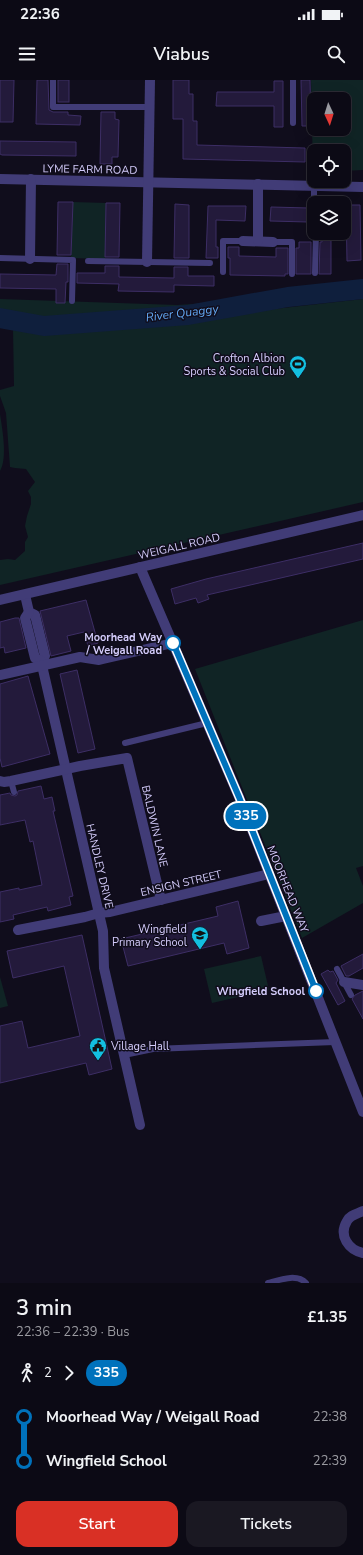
<!DOCTYPE html>
<meta charset="utf-8">
<style>
body{margin:0;font-family:"Nunito Sans",sans-serif;background:#1a1822;color:#f1f3f6;height:100vh;display:flex;flex-direction:column;font-size:15px;white-space:nowrap}
*{box-sizing:border-box;margin:0}
p{font-size:13px;color:#9a9aa0}
.icon{flex:none;width:22px;height:22px;fill:none;stroke:currentColor;stroke-width:2;stroke-linecap:round;stroke-linejoin:round}
.map{position:relative;height:1203px;overflow:hidden}
.details{display:flex;flex-direction:column;background:#0c0a15;flex:1}
.details>*{flex:none}
.badge{padding:0 8px;border-radius:13px;font-size:14px;line-height:26px}
.needle{width:26px;rotate:176deg}
.fabs{position:absolute;left:307px;top:12px;display:grid;gap:8px}
.fabs a{display:grid;place-items:center;width:44px;height:44px;border-radius:8px;background:#0c0a15;box-shadow:0 4px 16px #0002,0 0 0 1px #2c2b34;font-size:20px}
.map>.badge{position:absolute;translate:-50% -50%;box-shadow:0 0 0 2px #fff}
.legs{display:flex;align-items:center;gap:6px;height:44px;padding:0 16px;font-size:13px}
.legs p{margin-inline-start:auto}
.overview{display:flex;align-items:center;justify-content:space-between;height:68px;padding:0 16px}
h1{font-size:22px;font-weight:600;line-height:30px}
.primary-button{display:flex;gap:8px;margin-top:auto;padding:8px 16px}
.primary-button a{flex:1;height:46px;border-radius:12px;background:#d93025;color:#fff;font-size:16px;font-weight:600;line-height:46px;text-align:center}
.primary-button a+a{background:#1a1822;color:#f1f3f6}
ul{padding:0 16px;list-style:none}
li{display:flex;align-items:center;gap:14px;height:44px;font-size:15px}
li i{display:grid;place-items:center;width:6px;height:100%;margin:0 5px;background:currentColor}
li i::after{content:'';width:10px;height:10px;margin:-5px;border:3px solid;border-radius:50%;background:#0c0a15}
li p{margin-inline-start:auto}
li:first-child i{background:linear-gradient(#0000 50%,currentColor 0)}
li:last-child i{background:linear-gradient(currentColor 50%,#0000 0)}
.status{display:flex;justify-content:space-between;align-items:center;height:28px;padding:0 20px;background:#0c0a15;direction:ltr}
.status svg{height:11px;fill:currentColor}
header{display:flex;justify-content:space-between;align-items:center;height:52px;padding:0 16px;background:#0c0a15;font-size:18px;font-weight:600}
.map>svg:first-child{display:block}
.green{fill:#102425;fill-rule:evenodd}
.lines{fill:none;stroke-linecap:round;stroke-linejoin:round}
.river{stroke:#0f1f3d;stroke-width:20}
.building{fill:#231a3b;stroke:#3d2e65}
.service{stroke:#413c77;stroke-width:6}
.minor{stroke:#413c77;stroke-width:10}
.tertiary{stroke:#413c77;stroke-width:10}
.line-1-casing{stroke:#fff;stroke-width:9}
.line-1{stroke:#0072bc;stroke-width:6}
.stop-1-dot{fill:#fff;stroke:#0072bc;stroke-width:2}
.labels{text-anchor:middle;stroke-width:3;stroke-linejoin:round;paint-order:stroke}
.street-label{font-size:11px;fill:#d4ccfb;stroke:#100d1c}
.poi-label{font-size:11px;fill:#d4ccfb;stroke:#100d1c;text-anchor:end}
.stop-label{font-size:11px;font-weight:bold;fill:#d4ccfb;stroke:#100d1c;text-anchor:end}
.water-label{font-size:12px;font-style:italic;fill:#62a7f2;stroke:#100d1c}
</style>
<div class="status"><b>22:36</b><svg viewBox="0 0 49 12"><path d="M0 12V9h3v3zM5 12V6h3v6zM10 12V3h3v9zM15 12V0h3v12zM26 1h20v11H26zM47 4h2v5h-2z"/></svg></div>
<header><svg class="icon" aria-label="menu" viewBox="0 0 24 24"><path d="M4 6h16M4 12h16M4 18h16"/></svg>Viabus<svg class="icon" aria-label="search" viewBox="0 0 24 24"><circle cx="10" cy="10" r="6"/><path d="M15 15l6 6"/></svg></header>
<div class="map">
<svg width="363" height="1203" viewBox="0 0 363 1203">
<rect width="100%" height="100%" fill="#100d1c"/>
<g class="green">
<path d="M311,0H363V90L344,91V71H314L313,92ZM314,19H344V49H314Z"/>
<path d="M73,122L106,123L105,179L71,178Z"/>
<path d="M0,219L177,225L222,222L221,235L363,219V422L0,505V480L8,479L15,480L25,471V462L28,457L25,446L27,436L31,424V417L28,411L35,402L26,389L15,388L10,387L6,333L0,316V310L14,306L13,248H0Z"/>
<path d="M0,334C2,348 8,378 0,391Z"/>
<path d="M363,540V786L356,788L363,806V823L302,858L195,589Z"/>
<path d="M261,876L269,910L212,923L204,889Z"/>
<path d="M0,897L8,926L0,928Z"/>
</g>
<g class="lines">
<path class="river" d="M0,238L44,246L188,235L288,217L363,209"/>
</g>
<g class="building">
<path d="M0,0H14L13,42H0Z"/>
<path d="M37,0H48L49,30L53,32H68V35L81,36L80,45L36,44Z"/>
<rect x="58" y="0" width="11" height="22"/>
<path d="M173,0H189V14H193V41H197V65L305,68V82L183,79V39H173Z"/>
<path d="M301,0H310L311,46H302Z"/>
<path d="M274,1H283V47H274V26H216L217,12H274Z"/>
<path d="M101,32H115V39L119,40L118,77H112V84H100Z"/>
<path d="M0,61L76,62V76L2,75L0,74Z"/>
<path d="M58,122H73L71,175H57Z"/>
<path d="M106,123H120L119,177H105Z"/>
<path d="M175,124L189,125V178H174Z"/>
<path d="M346,125H360L361,180L347,181Z"/>
<path d="M208,126H246L245,141L216,140V167H218V178H206Z"/>
<path d="M271,127L309,128L308,142L270,141Z"/>
<path d="M322,153H331V194H319L320,162H322Z"/>
<path d="M299,162H311V194H296V168H299Z"/>
<path d="M228,167H239V176L276,177V168H288V194H285V196L230,195V178H228Z"/>
<path d="M57,184H68V202H66L65,223H56V209L0,208V194L56,195Z"/>
<path d="M105,186H119V197L174,198V187H188V196H214V206L174,205V212L118,211L119,204L77,203V193H105Z"/>
<path d="M363,463V479L207,515L209,519L198,523L196,518L175,524L171,509L206,499Z"/>
<path d="M86,520L98,563L88,566L84,552L67,556L71,571L51,576L40,531Z"/>
<path d="M15,538H19L26,568L5,573L4,567L0,568V542Z"/>
<path d="M77,590L95,669L78,673L60,594Z"/>
<path d="M28,596L50,674L2,687L0,678V604Z"/>
<path d="M41,706L44,719L52,717L55,731H53L73,816L69,817L71,825L48,831L47,827L13,835L14,839L0,842V812L19,808V810L42,805L33,761L30,762L25,740L0,745V715L10,713L11,715L15,716L17,715L18,711Z"/>
<path d="M238,821L249,868L227,874L224,863L128,886L121,859L218,836L216,827Z"/>
<path d="M82,855L112,989L89,995L86,983L0,1003V946L22,941L28,968L80,956L64,886L13,898L7,871Z"/>
<path d="M363,874V888L349,896H346L341,886Z"/>
<path d="M328,890L330,892L333,891L338,900L336,903L345,921L338,925L321,894Z"/>
<path d="M363,911V939L352,919L355,915Z"/>
</g>
<g class="lines">
<g class="service">
<path d="M53,0V27H149"/>
<path d="M293,0V43"/>
<path d="M314,106V145"/>
<path d="M273,162H292V194"/>
<path d="M0,178L73,180L72,221"/>
<path d="M88,181L210,183"/>
<path d="M223,192V161H243"/>
<path d="M315,193L316,153"/>
<path d="M125,663L207,643"/>
<path d="M11,701L14,712"/>
<path d="M337,889L351,915"/>
<path d="M124,975L153,969L335,962"/>
<path d="M268,1203C279,1200 297,1193 306,1203"/>
</g>
<g class="minor">
<path d="M0,99L363,107"/>
<path d="M243,161L273,162"/>
<path d="M258,161V104"/>
<path d="M30,179L31,99"/>
<path d="M147,182L150,0"/>
<path d="M140,487L239,717L363,1032"/>
<path d="M25,515L29,532L35,535L45,576L41,581L103,851L104,888L140,1045"/>
<path d="M29,532L25,538L35,578L41,581"/>
<path d="M0,595L80,577L99,580L103,579L173,563"/>
<path d="M0,701L4,702L11,701L80,686L127,678L161,820"/>
<path d="M261,841L286,836"/>
<path d="M18,850L85,837L99,833L110,832L269,794"/>
<path d="M344,902L363,905"/>
<path d="M363,1131C357,1134 350,1135 347,1141C338,1156 349,1170 363,1173"/>
</g>
<path class="tertiary" d="M0,520L363,435"/>
</g>
<g class="lines">
<g class="line-1-casing">
<path id="line-1" d="M173,563L239,717L316,911"/>
</g>
<use href="#line-1" class="line-1"/>
</g>
<defs>
<g id="stadium-pin" transform="scale(0.9)"><path d="M0 17L-7.5 6A9.5 9.5 0 1 1 7.5 6Z" fill="#13bfe0" stroke="#100d1c"/><path d="M0-5a6.5 5 0 1 0 0 10a6.5 5 0 1 0 0-10ZM-3.5-1.8h7v3.6h-7Z" fill="#111"/></g>
<g id="school-pin" transform="scale(0.9)"><path d="M0 17L-7.5 6A9.5 9.5 0 1 1 7.5 6Z" fill="#13bfe0" stroke="#100d1c"/><path d="M0-5L7-2L0 1L-7-2ZM-4 1L0 2.5L4 1V4Q0 6-4 4Z" fill="#111"/></g>
<g id="civic-pin" transform="scale(0.9)"><path d="M0 17L-7.5 6A9.5 9.5 0 1 1 7.5 6Z" fill="#13bfe0" stroke="#100d1c"/><path d="M-.6-6.5H3V-4.5H.6V-3L4-1V1h2V6H-6V1h2V-1L-.6-3ZM-1.2 2.5V6h2.4V2.5Z" fill="#111"/></g>
</defs>
<g fill-rule="evenodd">
<use href="#stadium-pin" x="298" y="284"/>
<use href="#school-pin" x="200" y="855"/>
<use href="#civic-pin" x="98" y="966"/>
</g>
<g class="stop-1-dot">
<circle cx="173" cy="563" r="7"/>
<circle cx="316" cy="911" r="7"/>
</g>
<g class="labels">
<g class="street-label">
<text transform="translate(90 89) rotate(1)" y="4">LYME FARM ROAD</text>
<text transform="translate(179 466) rotate(-13)" y="4">WEIGALL ROAD</text>
<text transform="translate(155 746) rotate(77)" y="4">BALDWIN LANE</text>
<text transform="translate(100 786) rotate(77)" y="4">HANDLEY DRIVE</text>
<text transform="translate(181 803) rotate(-13)" y="4">ENSIGN STREET</text>
<text transform="translate(288 809) rotate(68)" y="4">MOORHEAD WAY</text>
</g>
<g class="poi-label">
<text x="285" y="282">Crofton Albion<tspan x="285" dy="13">Sports &amp; Social Club</tspan></text>
<text x="187" y="853">Wingfield<tspan x="187" dy="13">Primary School</tspan></text>
<text x="111" y="970" text-anchor="start">Village Hall</text>
</g>
<g class="stop-label">
<text x="162" y="561">Moorhead Way<tspan x="162" dy="13">/ Weigall Road</tspan></text>
<text x="305" y="915">Wingfield School</text>
</g>
<g class="water-label">
<text transform="translate(182 233) rotate(-7)" y="4">River Quaggy</text>
</g>
</g>
</svg>
<div class="fabs">
<a><svg class="needle" viewBox="-14 -14 28 28"><path d="M0-13l5 13h-10z" fill="#e53935"/><path d="M0 13l5-13h-10z" fill="#9a9aa0"/></svg></a>
<a><svg class="icon" aria-label="locate" viewBox="0 0 24 24"><circle cx="12" cy="12" r="6"/><path d="M12 2v4M12 18v4M2 12h4M18 12h4"/></svg></a>
<a><svg class="icon" aria-label="layers" viewBox="0 0 24 24"><path d="M12 4l9 5-9 5-9-5zM3 14l9 5 9-5"/></svg></a>
</div>
<b class="badge" style="left:246px;top:736px;background:#0072bc;color:#fff">335</b>
</div>
<section class="details">
<div class="overview"><div><h1>3 min</h1><p>22:36 – 22:39 · Bus</p></div><b>£1.35</b></div>
<div class="legs"><svg class="icon" aria-label="walk" viewBox="0 0 24 24"><circle cx="13" cy="4" r="2"/><path d="M13 8l-2 6 4 7M11 14l-3 7M7 12l3-4h3l4 4"/></svg>2<svg class="icon" aria-label="forward" viewBox="0 0 24 24"><path d="M9 5l7 7-7 7"/></svg><b class="badge" style="background:#0072bc;color:#fff">335</b></div>
<ul>
<li><i style="color:#0072bc"></i><b>Moorhead Way / Weigall Road</b><p>22:38</p></li>
<li><i style="color:#0072bc"></i><b>Wingfield School</b><p>22:39</p></li>
</ul>
<div class="primary-button"><a>Start</a><a>Tickets</a></div>
</section>
